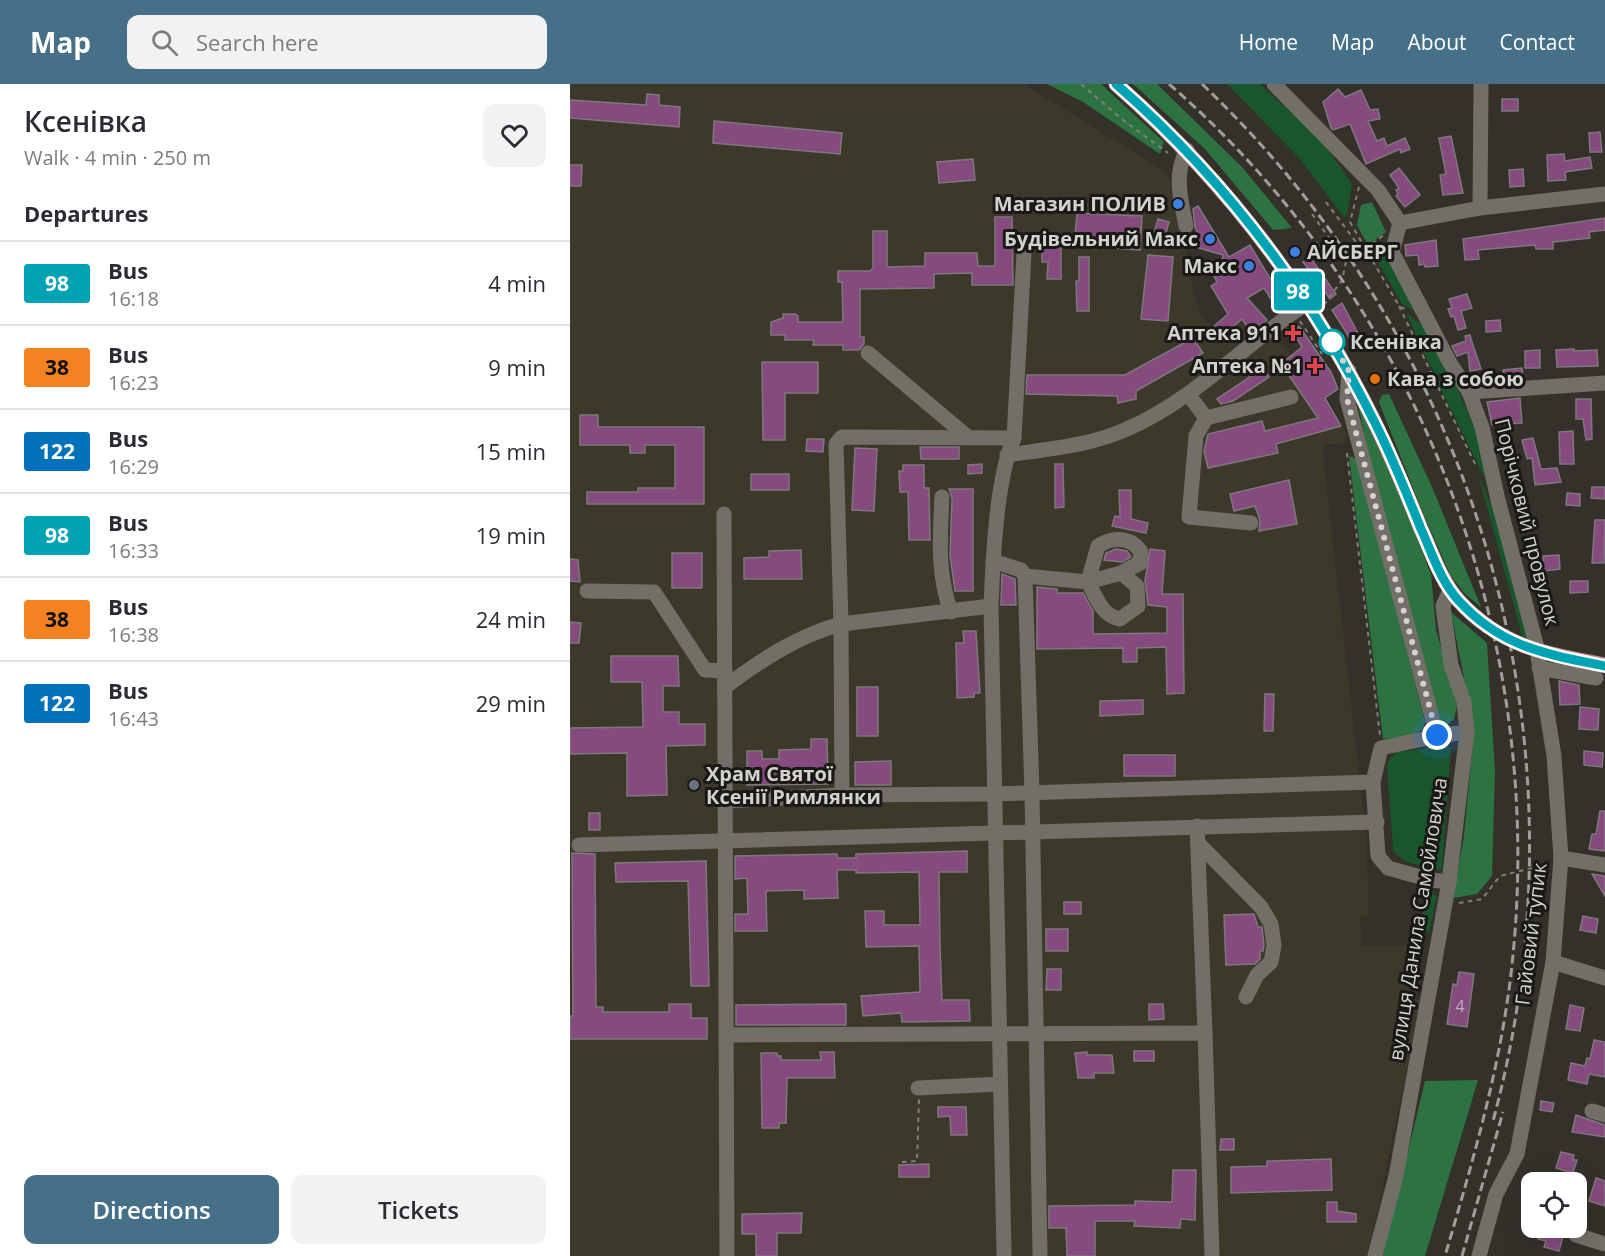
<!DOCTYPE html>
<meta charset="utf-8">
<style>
body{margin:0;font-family:"Open Sans",sans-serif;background:#f2f2f3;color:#2b2b33;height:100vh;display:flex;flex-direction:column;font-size:22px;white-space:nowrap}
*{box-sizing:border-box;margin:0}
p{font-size:20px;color:#7c7c81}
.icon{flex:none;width:33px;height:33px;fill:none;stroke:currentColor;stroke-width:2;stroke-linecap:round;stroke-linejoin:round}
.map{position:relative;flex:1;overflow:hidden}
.panel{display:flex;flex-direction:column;background:#fff;width:570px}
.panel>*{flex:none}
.badge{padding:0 12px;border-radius:4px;font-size:21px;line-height:39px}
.tools{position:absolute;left:951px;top:1088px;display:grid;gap:12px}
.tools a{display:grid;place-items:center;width:66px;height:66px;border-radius:12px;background:#fff;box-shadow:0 6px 24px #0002;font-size:30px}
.you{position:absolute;width:30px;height:30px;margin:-15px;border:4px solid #fff;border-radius:50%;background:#1a73e8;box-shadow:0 0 0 9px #1a73e833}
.map>.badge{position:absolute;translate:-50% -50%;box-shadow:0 0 0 3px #fff}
h2{padding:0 24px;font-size:22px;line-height:54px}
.round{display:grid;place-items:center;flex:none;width:63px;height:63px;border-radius:12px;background:#f2f2f3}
.overview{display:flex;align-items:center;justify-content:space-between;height:102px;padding:0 24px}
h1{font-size:28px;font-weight:600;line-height:45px}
.button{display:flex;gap:12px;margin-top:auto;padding:12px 24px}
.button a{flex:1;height:69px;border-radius:12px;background:#457087;color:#fff;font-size:24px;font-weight:600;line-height:69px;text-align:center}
.button a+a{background:#f2f2f3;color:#2b2b33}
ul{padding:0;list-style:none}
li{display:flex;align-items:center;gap:18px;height:84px;padding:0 24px;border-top:2px solid #e1e1e2}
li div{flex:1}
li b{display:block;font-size:22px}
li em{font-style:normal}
li .badge{min-width:66px;font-weight:700;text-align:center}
header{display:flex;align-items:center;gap:36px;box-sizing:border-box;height:84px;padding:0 30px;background:#457087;color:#fff}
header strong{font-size:28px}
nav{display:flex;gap:33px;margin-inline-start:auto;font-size:21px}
.search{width:420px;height:54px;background:#f2f2f3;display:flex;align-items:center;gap:15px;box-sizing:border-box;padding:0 21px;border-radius:12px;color:#7c7c81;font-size:22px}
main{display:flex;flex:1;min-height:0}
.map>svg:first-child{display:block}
.built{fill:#3c392b}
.green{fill:#19562c}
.forest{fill:#2d7241}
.building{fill:#854b7e;stroke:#7f777d;stroke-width:1.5}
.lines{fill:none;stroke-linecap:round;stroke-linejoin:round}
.path{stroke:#82807b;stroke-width:2;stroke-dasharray:4.5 4.5;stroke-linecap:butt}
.minor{stroke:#716f67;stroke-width:15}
.major{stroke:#bd8082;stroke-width:15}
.rail{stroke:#a09e99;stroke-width:3;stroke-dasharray:9 4.5;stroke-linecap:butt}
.line-casing{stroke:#fff;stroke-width:14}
.line{stroke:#00a3b4;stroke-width:9}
.walk{stroke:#d3d2ce;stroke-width:6;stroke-dasharray:0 10.8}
.shop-dot{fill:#3f7fe0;stroke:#1a1916;stroke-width:2}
.health-dot{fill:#e0444e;stroke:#1a1916;stroke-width:2}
.stop-dot{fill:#fff;stroke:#00a3b4;stroke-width:3}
.food-dot{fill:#e8710a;stroke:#1a1916;stroke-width:2}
.worship-dot{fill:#6b7280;stroke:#1a1916;stroke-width:2}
.labels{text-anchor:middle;stroke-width:6;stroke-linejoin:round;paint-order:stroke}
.number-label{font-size:16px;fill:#c0b0ba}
.poi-label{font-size:20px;font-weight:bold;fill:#d3d2ce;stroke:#1a1916;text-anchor:end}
.stop-label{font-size:20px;font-weight:bold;fill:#d3d2ce;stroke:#1a1916;text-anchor:start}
.street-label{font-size:20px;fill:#d3d2ce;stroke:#1a1916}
</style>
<header>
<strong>Map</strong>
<div class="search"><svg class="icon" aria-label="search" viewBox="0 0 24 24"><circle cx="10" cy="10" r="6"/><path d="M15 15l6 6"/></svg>Search here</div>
<nav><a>Home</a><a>Map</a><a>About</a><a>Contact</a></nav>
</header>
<main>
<section class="panel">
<div class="overview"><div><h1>Ксенівка</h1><p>Walk · 4 min · 250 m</p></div><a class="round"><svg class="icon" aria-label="heart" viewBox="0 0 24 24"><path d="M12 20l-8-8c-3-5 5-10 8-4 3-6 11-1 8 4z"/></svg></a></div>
<h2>Departures</h2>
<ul>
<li><span class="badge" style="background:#00a3b4;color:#fff">98</span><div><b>Bus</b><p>16:18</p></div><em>4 min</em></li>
<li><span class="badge" style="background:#f58220;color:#111">38</span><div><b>Bus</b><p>16:23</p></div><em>9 min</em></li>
<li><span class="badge" style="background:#0072bc;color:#fff">122</span><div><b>Bus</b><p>16:29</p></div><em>15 min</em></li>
<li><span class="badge" style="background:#00a3b4;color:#fff">98</span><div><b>Bus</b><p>16:33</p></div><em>19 min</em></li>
<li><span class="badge" style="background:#f58220;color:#111">38</span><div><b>Bus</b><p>16:38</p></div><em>24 min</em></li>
<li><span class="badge" style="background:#0072bc;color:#fff">122</span><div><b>Bus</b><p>16:43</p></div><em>29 min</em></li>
</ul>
<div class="button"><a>Directions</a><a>Tickets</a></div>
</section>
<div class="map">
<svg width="1035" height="1172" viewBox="0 0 1035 1172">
<rect width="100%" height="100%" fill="#33312a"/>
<path class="built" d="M0,0H454L594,87L600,99L629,229L651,253L671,236L683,250L702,243L718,268L749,304L777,351L774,359L752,361L796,752L799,832L790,833L792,862H848L846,915L851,917L798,1172H0Z"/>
<g class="green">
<path d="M657,0H690L752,57L782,100L777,132L774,133L729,74Z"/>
<path d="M804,171L819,173L854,233L832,220Z"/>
<path d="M836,229L856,243L885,294L874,289L865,291Z"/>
<path d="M873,296L886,301L906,347L924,413L867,297Z"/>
<path d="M908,390L929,439L961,556L952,552Z"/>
<path d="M874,662L881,663L872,786C856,782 832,781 823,766L817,681L821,673L827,668Z"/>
<path d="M853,805H860L867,813L859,848H853Z"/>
</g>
<g class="forest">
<path d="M477,0H531L594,58L590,70L513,18Z"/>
<path d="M563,0H587L672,83L722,144L703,146L635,65Z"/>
<path d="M802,118L816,148L798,161L787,141L791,121Z"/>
<path d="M819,310L862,403L911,523L895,510L881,492L854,432L809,318L812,311Z"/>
<path d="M787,316L832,416L861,490L866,546L887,622L884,635L875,643L870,642L798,367Z"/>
<path d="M779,372L787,375L855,638L853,645L844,651L813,655Z"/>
<path d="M881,528L917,559L925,686L922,792L907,810L883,814L894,752L903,658V639Z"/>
<path d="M908,996L855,1172H813L855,997Z"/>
</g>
<g class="building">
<path d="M768,5L775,13L791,6L800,26L808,25L810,35L798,37L807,57L814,54L817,62L835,54L840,65L831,69L830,65L796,80L780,40L763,46L761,44L753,18Z"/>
<path d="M77,10L89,11V21L110,23L109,43L0,34V16L76,21Z"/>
<rect x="932" y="15" width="16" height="12"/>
<path d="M144,37L272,49L270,70L143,59Z"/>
<path d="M1030,48L1032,68H1020L1019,49Z"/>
<path d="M881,52L893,109L873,111L870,91L876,90L869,54Z"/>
<path d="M994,70L995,77L1020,73L1022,84L995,88L996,96L978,97L977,71Z"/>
<path d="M403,75L405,96L369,99L367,78Z"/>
<path d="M0,81H12L11,102H0Z"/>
<path d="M829,84L850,111L835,123L826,112L828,110L826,106L829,104L820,91Z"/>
<path d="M953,85L954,102L940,103L939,86Z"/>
<path d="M628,122L659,173L680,161L704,201L707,199L716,212L704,220L694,204L677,214L697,236L681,248L672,235L651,253L643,243L658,230L641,202L647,198L636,176L652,177L653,171L629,164L623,156L630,152L625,144L623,125Z"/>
<path d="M507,129L572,132L570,166L544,164L545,155L505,153Z"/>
<path d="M425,133H442L443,201H402V189L364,190V204L290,205V253H294V260L289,266H273V261H243L244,256H215V251H201V238L213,234V230H225L228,232V238H273L272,198H268V187H300L303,184V147H317V183L355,182V169H407L408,182H425Z"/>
<path d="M1035,134V146L1019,148L1020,154L983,158V165H966L965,161L908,166L909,175L895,176L893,155Z"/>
<path d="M588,135L599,138L594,156L583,153Z"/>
<path d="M866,156L868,182L855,183L854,180L849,181L848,171L836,172L835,161Z"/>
<path d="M472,162H491V195H477L478,178H472Z"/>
<path d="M578,171L603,173L598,237L571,235Z"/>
<path d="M509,173H519V227H507L506,197H509Z"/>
<path d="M740,173L766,210L760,215L733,178Z"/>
<path d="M897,210L902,224L891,227L896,244L888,246L884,232L881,233L878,225L882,224L879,215Z"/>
<path d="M772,219L790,253L782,258L762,226Z"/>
<path d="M930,236L931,247L916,248V237Z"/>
<path d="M729,242L761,288L768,305L755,314L771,342L706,360L708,369L638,384L634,367L638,350L692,337L695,347L748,334L711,280L732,263L722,247Z"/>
<path d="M900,251L901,255L911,285L900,287L898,268L887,272L882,262L896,257L895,252Z"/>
<path d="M623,254L633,269L566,307V315L548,319L547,312L456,310L457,291H555Z"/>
<path d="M1004,265V267L1027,266L1028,282L987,283L986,266Z"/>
<path d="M970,266V284H955V267Z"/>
<path d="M192,278H248V309H215V356H193Z"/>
<path d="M693,284L699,293L663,317L651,320L647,315Z"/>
<path d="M952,284L953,295L934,296L933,286Z"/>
<path d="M950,314L952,339L922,341L917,318Z"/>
<path d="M1006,315H1021L1022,355L1016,356L1013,335H1006Z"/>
<path d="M10,331H28V343H134V420H17V408H68V404H105V361H75V369H60V361H10Z"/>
<path d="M1003,347L1004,380H990L989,348Z"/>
<path d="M963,354L971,385L987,384L991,398L965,401L962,374L957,375L952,356Z"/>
<path d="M237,355H254L253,368L236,367Z"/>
<path d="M350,363H389V375H351Z"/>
<path d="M285,364L307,365L304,427L282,426Z"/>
<path d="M412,380V389L398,390V381Z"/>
<path d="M485,380H493L494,423L485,424Z"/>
<path d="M333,381H354V404H359L360,456H339L338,408H330L329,387H333Z"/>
<rect x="181" y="390" width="38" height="16"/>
<path d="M719,396L727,440L689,447L690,436L685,422L664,427L660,410Z"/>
<path d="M1022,403H1035V415L1021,414Z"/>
<path d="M379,405H403V507H385L380,471L382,414Z"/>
<path d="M549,406H561V435L578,439L576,449L542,442L545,432L550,433Z"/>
<path d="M997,409L1010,410V422L996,421Z"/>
<path d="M1025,436H1035L1034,479H1022Z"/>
<path d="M546,465L557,467L561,473L552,478L534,476L536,469Z"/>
<path d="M580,465L595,467L592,510H613L614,609L597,610L596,563L567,564V578H553V564L467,565V503L487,505V509H513L523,527V550L597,549V523L578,521L575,497Z"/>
<path d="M231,466L232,495H174V474L199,473V467Z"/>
<rect x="102" y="469" width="30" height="35"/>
<path d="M989,471L990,485L974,487L973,472Z"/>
<path d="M0,475L8,476L10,498L0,497Z"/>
<path d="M432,490L445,495L446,521H431Z"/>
<path d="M1000,497H1018V508L1000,509Z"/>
<path d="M0,538L11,539L9,559H0Z"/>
<path d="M393,547H406L410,609H404V613L387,614L386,559H394Z"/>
<path d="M41,572H108L109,602H93V628H109V640H135V661L96,662L97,711L57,712V669L0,670V644L73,643L72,598H41Z"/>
<path d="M989,597L1009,601L1010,620L990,621Z"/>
<rect x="287" y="603" width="21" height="49"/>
<path d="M695,610H704L703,647H694Z"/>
<path d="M573,616V630L530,632V617Z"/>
<path d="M1010,623L1029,625L1028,646L1009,645Z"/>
<path d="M241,655H257L258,700L177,701V667H192V675H209V666L241,665Z"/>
<path d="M1014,667L1033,669L1032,683L1014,681Z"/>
<rect x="554" y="671" width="51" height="21"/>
<path d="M321,677V701H285V678Z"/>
<path d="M1030,727H1035V767L1019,765L1022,750H1026Z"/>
<rect x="19" y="729" width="11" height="17"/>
<path d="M397,767V788H369L370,862L372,916H399L400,937L332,938L331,929L293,932L291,912L350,908L349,862L296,863L295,827H314V841H350L349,788L286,789V786H267L268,814L234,815V806L196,807L197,847H165V830H178L177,794L165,795V772L267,770V774H286V770Z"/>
<path d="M2,769L25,770L26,923H33V928H99V920H121V934H137V955H0V932H3Z"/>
<path d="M136,777L139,902H121L118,797L46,798L45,779Z"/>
<path d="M1022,790L1035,792V812Z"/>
<rect x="494" y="818" width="17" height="12"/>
<path d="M684,830L688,843H692L694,861L693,867H690V875L685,880L656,881L654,831Z"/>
<path d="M1013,832L1028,835L1026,849L1010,846Z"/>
<rect x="476" y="845" width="22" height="22"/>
<path d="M477,885H491V906H476Z"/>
<path d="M889,888L904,890L897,943L877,940L883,900L887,901Z"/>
<path d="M276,920V941H166V921Z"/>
<path d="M579,920H593L594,935L579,936Z"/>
<path d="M1000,921L1014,924L1010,947L996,945Z"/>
<path d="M1024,956L1035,958V993L1019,990L1017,1000L998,996L1001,979L1015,982L1017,974L1020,975Z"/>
<rect x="564" y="967" width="20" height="10"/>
<path d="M250,968H264L265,994H217L216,1039H209V1044H192L191,969H207V972H211V976H251Z"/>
<path d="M517,968V971H542L544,989H524V994H508L505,969Z"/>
<path d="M971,1017L984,1019L982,1028L970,1026Z"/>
<path d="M368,1023H396L397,1051H381L380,1032L368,1033Z"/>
<path d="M1006,1031L1035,1041V1053L1002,1048Z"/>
<path d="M651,1055H664V1066H650Z"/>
<path d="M991,1068L1004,1071L1003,1076H1007L1003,1089L986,1084Z"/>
<path d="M761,1075L762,1106L661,1109V1083L697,1082V1077Z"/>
<path d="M359,1080V1093H329V1081Z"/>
<path d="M603,1086H626L625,1136L611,1135L610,1144L564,1142L565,1137H525V1172H497L496,1144H479V1122L565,1121V1117L602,1118Z"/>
<path d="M1026,1094L1035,1097V1122L1019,1117Z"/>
<path d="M757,1118H767V1127L786,1130V1138H757Z"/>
<path d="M232,1129L231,1149H207V1172H186V1150H172V1130Z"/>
<path d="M971,1143L994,1149L989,1167L974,1163L976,1157L968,1155Z"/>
</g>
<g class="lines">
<g class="path">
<path d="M511,0L553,36L598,69"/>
<path d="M789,103L780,138L829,222L838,227"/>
<path d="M756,118L792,166"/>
<path d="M742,130L776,178"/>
<path d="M796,163L811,166"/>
<path d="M754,221L772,196L776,178L814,151"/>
<path d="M829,222L907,384"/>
<path d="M730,237L752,270"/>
<path d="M777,369L810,652"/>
<path d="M889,819L912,815L930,792L978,780"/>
<path d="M332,1078L347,1077L349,1015"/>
</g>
<g class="minor">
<path d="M704,0L808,106L830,139"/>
<path d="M910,124L911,0"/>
<path d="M830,139L822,168L880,279L899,308L912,343L928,416L966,560L984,672L991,774L983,878L947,1070L926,1110L909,1172"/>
<path d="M830,139L910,124L1035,110"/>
<path d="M616,142C611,116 603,90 617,66"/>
<path d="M298,269L399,354"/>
<path d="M779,287L777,315L867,652L897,648"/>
<path d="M899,308L1035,299"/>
<path d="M618,310L636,334L721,313"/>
<path d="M636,334L626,352L619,433L681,439"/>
<path d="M437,371C477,365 520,362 557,345C624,316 676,259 737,219"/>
<path d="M372,413C370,453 367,490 381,528"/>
<path d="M154,430L157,1172"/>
<path d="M423,477L451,486L455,492L462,709L470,1172"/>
<path d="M455,492L518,498C526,513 532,532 550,535L568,522L567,502L551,489L518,498L528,462C542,453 561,452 571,468L570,479L551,489"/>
<path d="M17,507L84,508L135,586L155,587"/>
<path d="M969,584L1026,594"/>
<path d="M155,603C191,576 227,552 271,540L421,522"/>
<path d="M867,652L811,664L803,698L808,772L818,784L861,796L879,798"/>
<path d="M272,711L271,540L266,360L272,353L444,354"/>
<path d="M155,717L272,711L423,710L803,698"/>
<path d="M627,742L635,949"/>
<path d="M628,759L691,823L701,840L704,861L701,878L687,891L676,913"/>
<path d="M9,761L807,738"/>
<path d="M991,774L1035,781"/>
<path d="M983,878L1035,894"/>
<path d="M156,951L635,949L642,1172"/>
<path d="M348,1004L430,1000"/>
<path d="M1022,1027L1035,1031"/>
<path d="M1006,1151L1035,1160"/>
<path d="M434,1172L421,522C423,476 426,395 444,354L454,170"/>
<path d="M805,1172L826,1092L879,798L897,648L894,618L881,581L873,522L880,506"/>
</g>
<path class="major" d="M546,0C654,95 740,207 804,337C821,372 836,408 851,445C862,469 871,497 889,517C931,563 976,570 1035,581"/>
<g class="rail">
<path d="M599,0C847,215 975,546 943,871C933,975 904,1073 875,1172"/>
<path d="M632,0C912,266 1024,663 923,1037"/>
<path d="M892,1172L933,1028"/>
</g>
</g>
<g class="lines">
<g class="line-casing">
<path id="line" d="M546,0C654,94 740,208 804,337C822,372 836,408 851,445C862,469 871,498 889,517C931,563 976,570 1035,582"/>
</g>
<use href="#line" class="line"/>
<path class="walk" d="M762,258L779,287L777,315L867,651"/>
</g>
<g class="shop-dot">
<circle cx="608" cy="120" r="6"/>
<circle cx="640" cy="155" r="6"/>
<circle cx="725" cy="168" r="6"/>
<circle cx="679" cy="182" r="6"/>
</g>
<g class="health-dot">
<path d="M720 240h6v6h6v6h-6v6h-6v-6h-6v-6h6z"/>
<path d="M742 273h6v6h6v6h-6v6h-6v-6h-6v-6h6z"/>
</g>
<circle class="stop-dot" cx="762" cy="258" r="12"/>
<circle class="food-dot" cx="805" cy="295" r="6"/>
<circle class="worship-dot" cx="124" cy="701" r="6"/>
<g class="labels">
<g class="number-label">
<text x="890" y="928">4</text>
</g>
<g class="poi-label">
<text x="596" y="127">Магазин ПОЛИВ</text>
<text x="628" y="162">Будівельний Макс</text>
<text x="737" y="175" text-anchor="start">АЙСБЕРГ</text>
<text x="667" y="189">Макс</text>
<text x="711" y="256">Аптека 911</text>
<text x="733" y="289">Аптека №1</text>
<text x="817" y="302" text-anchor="start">Кава з собою</text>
<text x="136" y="697" text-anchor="start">Храм Святої<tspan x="136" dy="23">Ксенії Римлянки</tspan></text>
</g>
<g class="stop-label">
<text x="780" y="265">Ксенівка</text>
</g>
<g class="street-label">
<text transform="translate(957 438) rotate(76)" y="7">Порічковий провулок</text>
<text transform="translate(848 835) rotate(-81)" y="7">вулиця Данила Самойловича</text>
<text transform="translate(961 850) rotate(-83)" y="7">Гайовий тупик</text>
</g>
</g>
</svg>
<div class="tools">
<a><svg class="icon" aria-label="locate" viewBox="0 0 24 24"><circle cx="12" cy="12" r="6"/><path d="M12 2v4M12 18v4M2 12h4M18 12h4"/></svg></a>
</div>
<div class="you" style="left:867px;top:651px"></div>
<b class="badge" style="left:728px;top:207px;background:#00a3b4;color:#fff">98</b>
</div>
</main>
